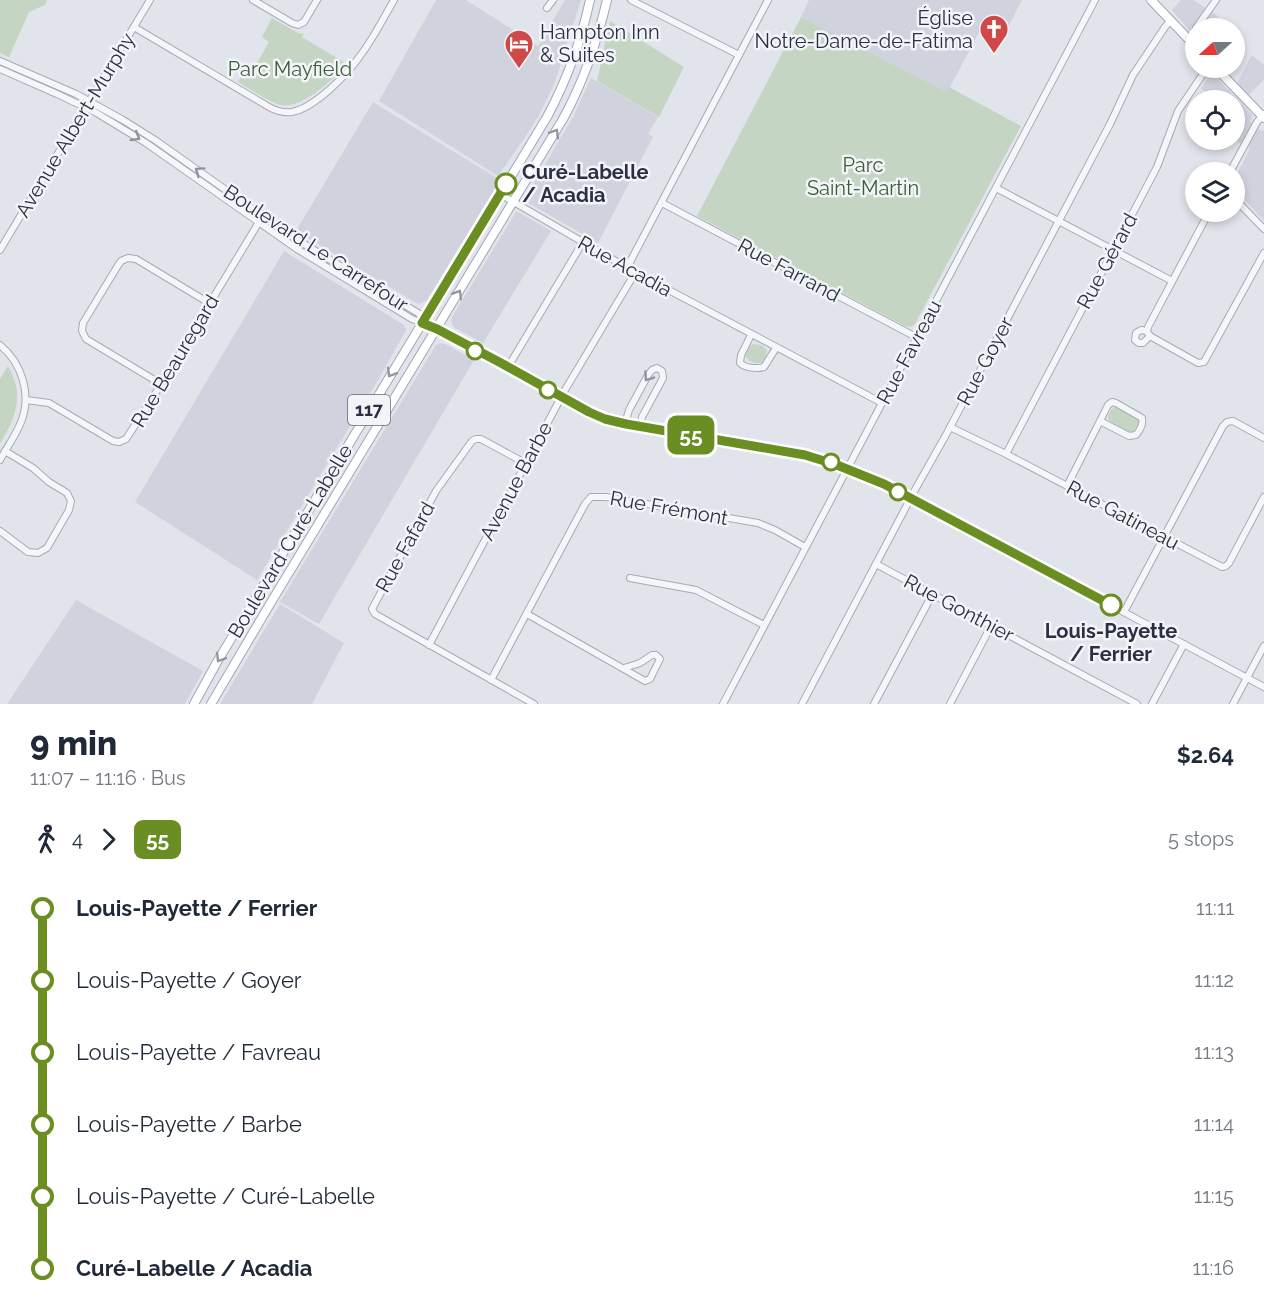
<!DOCTYPE html>
<meta charset="utf-8">
<style>
body{margin:0;font-family:Raleway,sans-serif;background:#f6f6f7;color:#1f2937;height:100vh;display:flex;flex-direction:column;font-size:22px;white-space:nowrap}
*{box-sizing:border-box;margin:0}
p{font-size:20px;color:#747a83}
.icon{flex:none;width:33px;height:33px;fill:none;stroke:currentColor;stroke-width:2;stroke-linecap:round;stroke-linejoin:round}
.map{position:relative;height:704px;overflow:hidden}
.sheet{display:flex;flex-direction:column;background:#fff;flex:1}
.sheet>*{flex:none}
.badge{padding:0 12px;border-radius:9px;font-size:21px;line-height:39px}
.needle{width:39px;rotate:249deg}
.tools{position:absolute;left:1185px;top:18px;display:grid;gap:12px}
.tools a{display:grid;place-items:center;width:60px;height:60px;border-radius:50%;background:#fff;box-shadow:0 3px 9px #0003;font-size:30px}
.map>.badge{position:absolute;translate:-50% -50%;box-shadow:0 0 0 3px #fff}
.legs{display:flex;align-items:center;gap:9px;height:66px;padding:0 30px;font-size:20px}
.legs p{margin-inline-start:auto}
.summary{display:flex;align-items:center;justify-content:space-between;height:102px;padding:0 30px}
h1{font-size:33px;font-weight:800;line-height:45px}
ul{padding:0 30px;list-style:none}
li{display:flex;align-items:center;gap:21px;height:72px;font-size:22px}
li i{display:grid;place-items:center;width:9px;height:100%;margin:0 8px;background:currentColor}
li i::after{content:'';width:15px;height:15px;margin:-8px;border:4px solid;border-radius:50%;background:#fff}
li p{margin-inline-start:auto}
li:first-child i{background:linear-gradient(#0000 50%,currentColor 0)}
li:last-child i{background:linear-gradient(currentColor 50%,#0000 0)}
.map>svg:first-child{display:block}
.built{fill:#d0d3dd}
.green{fill:#c5d5c3}
.lines{fill:none;stroke-linecap:round;stroke-linejoin:round}
.minor-casing{stroke:#a7aab5;stroke-width:8}
.major-casing{stroke:#a1a7b7;stroke-width:10}
.minor{stroke:#f5f6f9;stroke-width:6}
.major{stroke:#fff;stroke-width:8}
.oneway{stroke:#9497a1}
.oneway2{stroke:#90929e}
.line-1-casing{stroke:#fff;stroke-width:14}
.line-1{stroke:#6b8e23;stroke-width:9}
.stop-1-dot{fill:#fff;stroke:#6b8e23;stroke-width:3}
.labels{text-anchor:middle;stroke-width:5;stroke-linejoin:round;paint-order:stroke}
.shield{fill:#f2f4f8;stroke:#666a79;stroke-width:1.5}
.shield-label{font-size:18px;font-weight:bold;fill:#2a2f43}
.poi-label{font-size:20px;fill:#2a2f43;stroke:#f2f4f8;text-anchor:end}
.park-label{font-size:20px;fill:#395f37;stroke:#f2f4f8}
.street-label{font-size:20px;fill:#2a2f43;stroke:#f2f4f8}
.stop-label{font-size:20px;font-weight:bold;fill:#2a2f43;stroke:#f2f4f8;text-anchor:start}
</style>
<div class="map">
<svg width="1264" height="704" viewBox="0 0 1264 704">
<rect width="100%" height="100%" fill="#e2e4eb"/>
<g class="built">
<path d="M436,0H466L538,46L565,0H581L554,85L539,115L524,139L498,176L379,101Z"/>
<path d="M809,0H1022L1007,29L986,19L947,93L801,17Z"/>
<path d="M1181,0H1193L1214,13L1230,28H1196L1195,37L1172,10Z"/>
<path d="M1252,55L1264,65V79L1249,95L1237,83Z"/>
<path d="M1211,72L1253,116L1250,121L1261,131L1264,130V221L1235,189V178L1250,148L1233,140H1234V100H1221L1201,89Z"/>
<path d="M591,78L658,117L648,134L653,137L598,243L525,201V198L573,117Z"/>
<path d="M373,102L500,180L427,300L421,303L418,304L296,231Z"/>
<path d="M516,212H518L551,231L483,343L455,328L452,324V317Z"/>
<path d="M284,251L404,325L406,330L381,375L257,580L135,502Z"/>
<path d="M440,343L445,344L474,360L319,624L280,602L433,350L436,345Z"/>
<path d="M76,600L203,671L185,704H7Z"/>
<path d="M280,604L344,643L312,704H220Z"/>
</g>
<g class="green">
<path d="M0,0H47L45,5L29,12L9,57L0,53Z"/>
<path d="M801,17L946,92L949,87L1021,126L915,324L911,327L905,326L697,216Z"/>
<path d="M272,18L298,33L304,34L302,37L347,64C334,79 301,110 280,105C267,101 250,89 238,82L244,72L247,73L248,70L252,72L269,42L262,37Z"/>
<path d="M610,21L684,67L659,117L597,81C602,61 605,41 610,21Z"/>
<path d="M753,344L761,345L767,350L766,357L762,363H755L747,360L749,359L748,358L746,359C745,354 749,347 753,344Z"/>
<path d="M8,366C25,395 16,417 0,444V379Z"/>
<path d="M1115,407L1139,420V423L1133,432H1129L1108,420C1107,415 1111,409 1115,407Z"/>
</g>
<g class="lines">
<g class="minor-casing">
<g id="minor">
<path d="M253,0L292,23L298,25L304,22L317,0"/>
<path d="M631,0L739,55"/>
<path d="M547,8L553,0"/>
<path d="M134,27L269,107C276,111 283,113 292,112C314,108 347,75 360,56C373,39 383,19 394,0"/>
<path d="M1196,28L1216,0"/>
<path d="M0,61L76,94L123,120L155,140L291,236L418,313L426,320"/>
<path d="M0,69L57,94L95,112L146,143L297,249L412,319L437,329L501,363L589,412L601,418L619,422L800,454L837,465L884,484L1264,687"/>
<path d="M1230,172L1257,122L1264,114"/>
<path d="M996,188L1172,281"/>
<path d="M500,194L631,270L882,403"/>
<path d="M1234,198L1264,229"/>
<path d="M662,203L916,337"/>
<path d="M0,250L150,0"/>
<path d="M1147,331L1141,330L1136,333L1135,340L1139,343H1143L1150,336"/>
<path d="M751,335L741,355L740,363C745,368 757,369 764,367L776,348"/>
<path d="M1150,336L1198,363L1204,362L1264,253"/>
<path d="M1150,336L1147,332L1148,327L1209,212"/>
<path d="M0,345C22,363 32,395 21,422C16,435 7,447 0,460"/>
<path d="M508,367L583,242"/>
<path d="M161,384L86,339L82,331L83,323L117,267L121,261L128,258L136,259L209,303"/>
<path d="M26,400L49,403L113,441L119,442L126,439L152,399L259,222"/>
<path d="M1112,402L1116,403L1142,418C1144,424 1140,430 1136,435L1129,436L1100,421L1108,405Z"/>
<path d="M625,424L629,410L648,375L652,370L657,368L662,371L663,378L642,417L640,426"/>
<path d="M950,427L1006,454L1222,567L1226,566L1229,563L1264,497"/>
<path d="M1006,454L1157,167L1178,111L1207,68"/>
<path d="M525,463L481,439H476L472,441L436,491L372,609L375,614L534,704"/>
<path d="M1067,486L1100,421"/>
<path d="M0,531L28,552L38,553L47,548L69,510L71,501L67,493L49,482L33,468L5,451"/>
<path d="M876,564L1137,704"/>
<path d="M630,578L696,590L764,625"/>
<path d="M1124,612L1223,426L1227,422L1233,421L1264,438"/>
<path d="M527,614L645,681L650,679L660,659L656,655H652L640,663L624,668"/>
<path d="M429,645L565,390L632,278L630,262L768,0"/>
<path d="M491,680L585,504L591,497H606L758,523L775,530L805,547"/>
<path d="M723,704L1095,0"/>
<path d="M802,704L916,488L947,433L1110,124L1133,75L1165,27L1170,21"/>
<path d="M874,704L932,595"/>
<path d="M950,704L991,626"/>
<path d="M1152,704L1184,644"/>
<path d="M1233,704L1264,646"/>
</g>
</g>
<g class="major-casing">
<g id="major">
<path d="M1151,0L1196,47"/>
<path d="M1216,68L1264,118"/>
<path d="M194,704L217,662L547,117C567,80 581,41 590,0"/>
<path d="M211,704L267,609L563,119C584,81 597,42 607,0"/>
</g>
</g>
<use href="#minor" class="minor"/>
<use href="#major" class="major"/>
</g>
<defs><path id="oneway-chevron" d="M-2-3.5L2.5 0L-2 3.5" fill="none" stroke-width="1.6" stroke-linecap="round" stroke-linejoin="round" transform="scale(1.5)"/></defs>
<g class="oneway">
<use href="#oneway-chevron" transform="translate(555 133) rotate(-59)"/>
<use href="#oneway-chevron" transform="translate(458 294) rotate(-59)"/>
<use href="#oneway-chevron" transform="translate(391 373) rotate(121)"/>
<use href="#oneway-chevron" transform="translate(220 658) rotate(121)"/>
</g>
<g class="oneway2">
<use href="#oneway-chevron" transform="translate(136 137) rotate(31)"/>
<use href="#oneway-chevron" transform="translate(199 171) rotate(-145)"/>
<use href="#oneway-chevron" transform="translate(648 377) rotate(125)"/>
</g>
<g class="lines">
<g class="line-1-casing">
<path id="line-1" d="M506,184L422,323L437,329L501,363L589,412L605,419L626,424L805,455L837,465L884,484L1111,605"/>
</g>
<use href="#line-1" class="line-1"/>
</g>
<defs>
<g id="church-pin" transform="scale(1.5)"><path d="M0 17L-7.5 6A9.5 9.5 0 1 1 7.5 6Z" fill="#d04847" stroke="#f2f4f8"/><path d="M-1.2-6h2.4v3.5h3.3v2.4h-3.3V6h-2.4V-.1h-3.3v-2.4h3.3Z" fill="#fff"/></g>
<g id="hotel-pin" transform="scale(1.5)"><path d="M0 17L-7.5 6A9.5 9.5 0 1 1 7.5 6Z" fill="#d04847" stroke="#f2f4f8"/><path d="M-6-4.5h1.5V1H6V5H4.5V3h-9V5H-6ZM-4 0a1.8 1.8 0 1 1 3.6 0ZM.5 0V-2.5h3Q6-2.5 6 0Z" fill="#fff"/></g>
</defs>
<g fill-rule="evenodd">
<use href="#church-pin" x="994" y="29"/>
<use href="#hotel-pin" x="519" y="44"/>
</g>
<g class="stop-1-dot">
<circle cx="506" cy="184" r="10"/>
<circle cx="475" cy="351" r="8"/>
<circle cx="548" cy="390" r="8"/>
<circle cx="831" cy="462" r="8"/>
<circle cx="898" cy="492" r="8"/>
<circle cx="1111" cy="605" r="10"/>
</g>
<g class="labels">
<rect class="shield" x="348" y="395" width="42" height="30" rx="4.5"/>
<g class="shield-label">
<text x="369" y="416">117</text>
</g>
<g class="poi-label">
<text x="973" y="25">Église<tspan x="973" dy="23">Notre-Dame-de-Fatima</tspan></text>
<text x="540" y="39" text-anchor="start">Hampton Inn<tspan x="540" dy="23">&amp; Suites</tspan></text>
</g>
<g class="park-label">
<text x="290" y="76">Parc Mayfield</text>
<text x="863" y="172">Parc<tspan x="863" dy="23">Saint-Martin</tspan></text>
</g>
<g class="street-label">
<text transform="translate(75 125) rotate(-59)" y="7">Avenue Albert-Murphy</text>
<text transform="translate(316 248) rotate(33)" y="7">Boulevard Le Carrefour</text>
<text transform="translate(1107 261) rotate(-62)" y="7">Rue Gérard</text>
<text transform="translate(625 266) rotate(29)" y="7">Rue Acadia</text>
<text transform="translate(789 270) rotate(28)" y="7">Rue Farrand</text>
<text transform="translate(909 352) rotate(-62)" y="7">Rue Favreau</text>
<text transform="translate(175 361) rotate(-59)" y="7">Rue Beauregard</text>
<text transform="translate(985 361) rotate(-62)" y="7">Rue Goyer</text>
<text transform="translate(516 481) rotate(-62)" y="7">Avenue Barbe</text>
<text transform="translate(669 508) rotate(10)" y="7">Rue Frémont</text>
<text transform="translate(1123 515) rotate(28)" y="7">Rue Gatineau</text>
<text transform="translate(290 541) rotate(-59)" y="7">Boulevard Curé-Labelle</text>
<text transform="translate(405 547) rotate(-61)" y="7">Rue Fafard</text>
<text transform="translate(959 608) rotate(28)" y="7">Rue Gonthier</text>
</g>
<g class="stop-label">
<text x="522" y="179">Curé-Labelle<tspan x="522" dy="23">/ Acadia</tspan></text>
<text x="1111" y="638" text-anchor="middle">Louis-Payette<tspan x="1111" dy="23">/ Ferrier</tspan></text>
</g>
</g>
</svg>
<div class="tools">
<a><svg class="needle" viewBox="-14 -14 28 28"><path d="M0-13l5 13h-10z" fill="#e53935"/><path d="M0 13l5-13h-10z" fill="#747a83"/></svg></a>
<a><svg class="icon" aria-label="locate" viewBox="0 0 24 24"><circle cx="12" cy="12" r="6"/><path d="M12 2v4M12 18v4M2 12h4M18 12h4"/></svg></a>
<a><svg class="icon" aria-label="layers" viewBox="0 0 24 24"><path d="M12 4l9 5-9 5-9-5zM3 14l9 5 9-5"/></svg></a>
</div>
<b class="badge" style="left:691px;top:435px;background:#6b8e23;color:#fff">55</b>
</div>
<section class="sheet">
<div class="summary"><div><h1>9 min</h1><p>11:07 – 11:16 · Bus</p></div><b>$2.64</b></div>
<div class="legs"><svg class="icon" aria-label="walk" viewBox="0 0 24 24"><circle cx="13" cy="4" r="2"/><path d="M13 8l-2 6 4 7M11 14l-3 7M7 12l3-4h3l4 4"/></svg>4<svg class="icon" aria-label="forward" viewBox="0 0 24 24"><path d="M9 5l7 7-7 7"/></svg><b class="badge" style="background:#6b8e23;color:#fff">55</b><p>5 stops</p></div>
<ul>
<li><i style="color:#6b8e23"></i><b>Louis-Payette / Ferrier</b><p>11:11</p></li>
<li><i style="color:#6b8e23"></i><span>Louis-Payette / Goyer</span><p>11:12</p></li>
<li><i style="color:#6b8e23"></i><span>Louis-Payette / Favreau</span><p>11:13</p></li>
<li><i style="color:#6b8e23"></i><span>Louis-Payette / Barbe</span><p>11:14</p></li>
<li><i style="color:#6b8e23"></i><span>Louis-Payette / Curé-Labelle</span><p>11:15</p></li>
<li><i style="color:#6b8e23"></i><b>Curé-Labelle / Acadia</b><p>11:16</p></li>
</ul>
</section>
